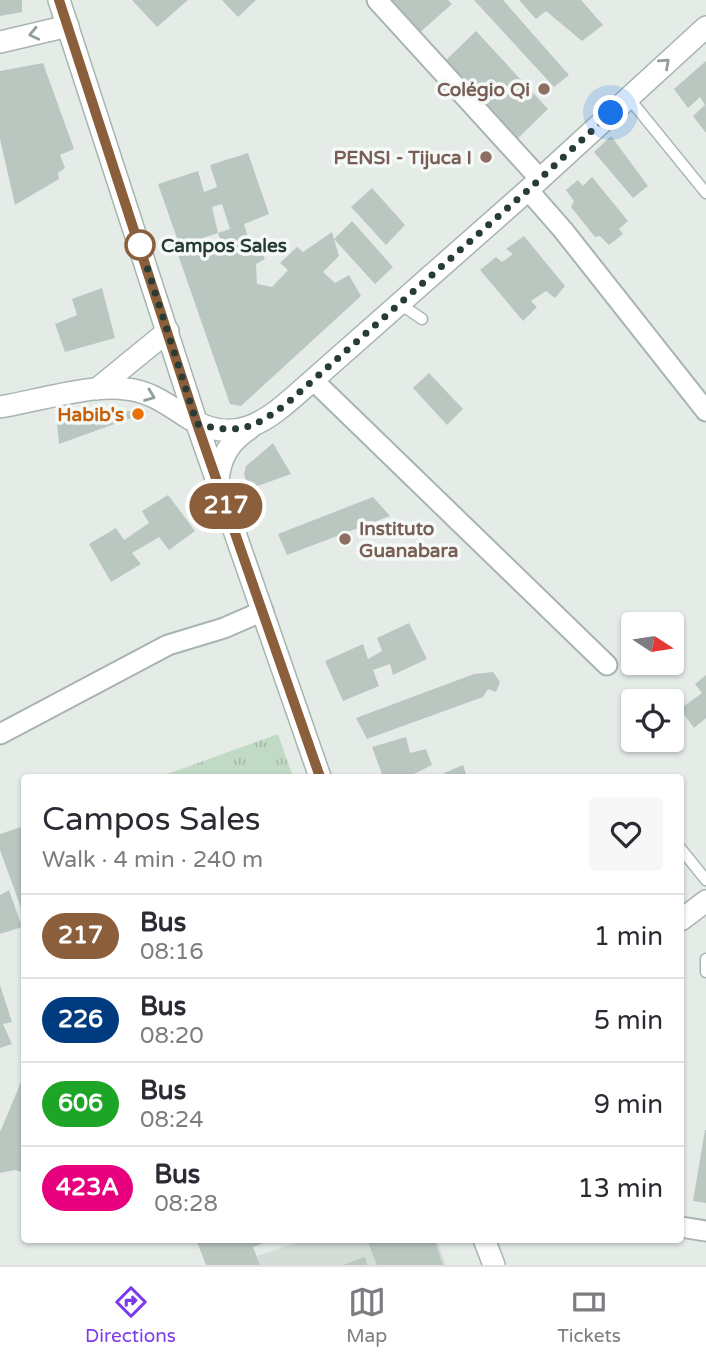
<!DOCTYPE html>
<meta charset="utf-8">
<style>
body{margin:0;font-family:"Varela Round",sans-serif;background:#f7f7f7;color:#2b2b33;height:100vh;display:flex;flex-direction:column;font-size:26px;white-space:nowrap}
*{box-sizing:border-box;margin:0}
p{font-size:23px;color:#7c7c81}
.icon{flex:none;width:38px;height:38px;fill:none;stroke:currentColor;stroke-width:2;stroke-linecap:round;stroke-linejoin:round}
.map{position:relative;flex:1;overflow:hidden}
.side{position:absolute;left:21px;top:774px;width:663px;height:469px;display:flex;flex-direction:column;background:#fff;border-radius:7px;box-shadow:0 2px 5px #0004}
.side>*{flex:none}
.badge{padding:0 14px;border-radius:23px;font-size:24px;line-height:46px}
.needle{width:46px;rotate:102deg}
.buttons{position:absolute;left:621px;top:612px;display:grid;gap:14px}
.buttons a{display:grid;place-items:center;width:63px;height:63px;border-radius:7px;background:#fff;box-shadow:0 2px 5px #0004;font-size:35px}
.you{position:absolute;width:35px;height:35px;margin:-18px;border:5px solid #fff;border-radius:50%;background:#1a73e8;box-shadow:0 0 0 10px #1a73e833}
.map>.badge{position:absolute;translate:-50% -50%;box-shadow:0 0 0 4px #fff}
.round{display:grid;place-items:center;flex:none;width:74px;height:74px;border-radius:7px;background:#f7f7f7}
.headline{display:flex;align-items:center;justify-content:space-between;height:119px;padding:0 21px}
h1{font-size:33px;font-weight:600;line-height:52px}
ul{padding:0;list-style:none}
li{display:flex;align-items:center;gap:21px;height:84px;padding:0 21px;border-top:2px solid #e1e1e2}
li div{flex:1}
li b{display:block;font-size:26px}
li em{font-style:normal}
li .badge{min-width:77px;font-weight:700;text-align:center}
.tabs{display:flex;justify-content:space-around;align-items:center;height:98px;border-top:2px solid #e1e1e2;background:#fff;font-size:19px;color:#7c7c81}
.tabs a{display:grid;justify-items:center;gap:4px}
.tabs .selected{color:#7c3aed}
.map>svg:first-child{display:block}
.built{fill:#d3dcd7}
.grass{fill:url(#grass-tufts)}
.building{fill:#bac7c1;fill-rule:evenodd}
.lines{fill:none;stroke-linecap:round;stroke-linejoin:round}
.service-casing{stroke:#a8b4ae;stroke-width:13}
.minor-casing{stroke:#a8b4ae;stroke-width:23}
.tertiary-casing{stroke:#a8b4ae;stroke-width:24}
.service{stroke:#fff;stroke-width:10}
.minor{stroke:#fff;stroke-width:19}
.tertiary{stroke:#fff;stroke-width:21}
.oneway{stroke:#929e9a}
.line-casing{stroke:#fff;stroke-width:16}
.line{stroke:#8b5e3c;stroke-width:10}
.walk{stroke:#263c34;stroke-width:7;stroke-dasharray:0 12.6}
.education-dot{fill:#8d6e63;stroke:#f5f9f7;stroke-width:2.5}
.stop-dot{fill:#fff;stroke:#8b5e3c;stroke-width:3.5}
.food-dot{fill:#e8710a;stroke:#f5f9f7;stroke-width:2.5}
.labels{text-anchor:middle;stroke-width:7;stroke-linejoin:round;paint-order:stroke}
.education-label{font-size:19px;font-weight:bold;fill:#785e54;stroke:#f5f9f7;text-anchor:end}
.stop-label{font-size:19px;font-weight:bold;fill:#263c34;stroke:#f5f9f7;text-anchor:start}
.food-label{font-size:19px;font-weight:bold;fill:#c56008;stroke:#f5f9f7;text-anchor:end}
</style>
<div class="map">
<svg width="706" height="1265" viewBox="0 0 706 1265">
<defs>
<pattern id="grass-tufts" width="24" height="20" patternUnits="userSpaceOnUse" patternTransform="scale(1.75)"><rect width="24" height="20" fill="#c1dac5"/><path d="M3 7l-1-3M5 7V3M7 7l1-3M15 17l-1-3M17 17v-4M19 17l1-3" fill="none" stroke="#a6bcaa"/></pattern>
</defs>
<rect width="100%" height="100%" fill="#e5ece8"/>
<path class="built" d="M307,1239H436L446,1265H260L257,1256Z"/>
<path class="grass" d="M278,734L293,777H159Z"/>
<g class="building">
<path d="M0,0H22V12L0,16Z"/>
<path d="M132,0H188L157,27Z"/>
<path d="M222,0H256L238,17Z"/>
<path d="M384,0H448L452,4L417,35Z"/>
<path d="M474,0H503L569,75L554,87Z"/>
<path d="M519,0H581L603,25L582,41L546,11L536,19Z"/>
<path d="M476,31L548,109L515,141L444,62Z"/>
<path d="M706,61V133L693,116L705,105L700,97L688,108L674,89Z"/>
<path d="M43,63L74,149L60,155L65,168L58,173L59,179L15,205L0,139V71Z"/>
<path d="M611,136L648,186L633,198L594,152Z"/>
<path d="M248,153L269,214L244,224L250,244L256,241L265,259L256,264L257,284L272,287L288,270L280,263L297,247L303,252L332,232L339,256L323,272L335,283L349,275L361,296L241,406L230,404L175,246L179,244L158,184L198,171L204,192L217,187L210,165ZM222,204L230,229L218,233L212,207ZM218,233L223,249L204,257L200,239Z"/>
<path d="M592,177L628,221L619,229L623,234L609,245L600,236L595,237L571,207L574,201L566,190L578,180L583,186Z"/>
<path d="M372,188L405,225L386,245L351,207Z"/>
<path d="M352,221L393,267L375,284L334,239Z"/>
<path d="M524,236L565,286L555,298L546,291L531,301L537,307L523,321L480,270L496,257L502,262L513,254L506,249Z"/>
<path d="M102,288L115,338L65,352L55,324L77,315L72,299Z"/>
<path d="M429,373L463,409L447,425L413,388Z"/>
<path d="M129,411L148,412L59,444L57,423Z"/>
<path d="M273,443L291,474L249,489L244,474L246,466Z"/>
<path d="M168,495L195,531L169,550L159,537L132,553L141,564L111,582L89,544L116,528L124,540L149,523L142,511Z"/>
<path d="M373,497L390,516L287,555L278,534Z"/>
<path d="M409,623L427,659L393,675L390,664L373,670L379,686L343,701L325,661L363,644L368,659L382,651L377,638Z"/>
<path d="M493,672L500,682L496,692L488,689L483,697L367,739L356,718L474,674Z"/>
<path d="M706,675V718L694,728L680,709L702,693L695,684Z"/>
<path d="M406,737L410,753L426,749L432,765L408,777H383L372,747Z"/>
<path d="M463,765L467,777H446L444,773Z"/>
<path d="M24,826V916L0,850V834Z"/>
<path d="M9,890L22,927L0,934V895Z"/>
<path d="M0,985L12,1022L3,1024L12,1044L0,1048Z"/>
<path d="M24,1075V1173L15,1170L0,1173V1132Z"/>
<path d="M705,1130H706V1203L693,1201Z"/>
<path d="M196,1239H275L253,1247L260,1265H206Z"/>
<path d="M376,1239H434L443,1265H377L368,1243Z"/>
<path d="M365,1257L367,1265H343Z"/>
</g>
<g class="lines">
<g class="service-casing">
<g id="service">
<path d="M628,97L706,193"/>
<path d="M400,304L422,319"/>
<path d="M681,849L706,880"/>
<path d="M706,959V972"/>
</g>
</g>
<g class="minor-casing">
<g id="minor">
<path d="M377,0L540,179"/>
<path d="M528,190L563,230L706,411"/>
<path d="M313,380L607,665"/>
<path d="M0,734L168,645L224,628L263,611"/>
<path d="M681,1227L706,1231"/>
</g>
</g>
<g class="tertiary-casing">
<g id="tertiary">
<path d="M59,0L197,424L320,777"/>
<path d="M0,42L68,26"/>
<path d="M97,389L168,331"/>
<path d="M0,407C36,401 91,384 126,389C149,391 165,403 184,415C239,452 272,416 313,380L528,190L706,27"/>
<path d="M218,481C220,457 229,442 250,428"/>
<path d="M681,920L706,901"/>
<path d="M484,1239L494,1265"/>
</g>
</g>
<use href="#service" class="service"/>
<use href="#minor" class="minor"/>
<use href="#tertiary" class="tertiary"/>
</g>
<defs><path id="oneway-chevron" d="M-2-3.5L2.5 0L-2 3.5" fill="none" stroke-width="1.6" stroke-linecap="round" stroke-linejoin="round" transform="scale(1.75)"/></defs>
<g class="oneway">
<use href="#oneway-chevron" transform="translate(34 34) rotate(167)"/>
<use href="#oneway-chevron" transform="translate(665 63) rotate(-42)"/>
<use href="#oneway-chevron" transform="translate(150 396) rotate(21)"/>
</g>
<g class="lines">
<g class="line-casing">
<path id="line" d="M59,0L197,424L320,777"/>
</g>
<use href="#line" class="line"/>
<path class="walk" d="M140,245L197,424C238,434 251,430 285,405L528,190L611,113"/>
</g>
<g class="education-dot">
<circle cx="544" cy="89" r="7"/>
<circle cx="486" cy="157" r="7"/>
<circle cx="345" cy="539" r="7"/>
</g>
<circle class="stop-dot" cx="140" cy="245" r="14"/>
<circle class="food-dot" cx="138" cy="414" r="7"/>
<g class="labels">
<g class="education-label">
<text x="530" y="96">Colégio Qi</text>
<text x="472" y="164">PENSI - Tijuca I</text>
<text x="359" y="535" text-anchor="start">Instituto<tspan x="359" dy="22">Guanabara</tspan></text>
</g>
<g class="stop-label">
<text x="161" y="252">Campos Sales</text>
</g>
<g class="food-label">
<text x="124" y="421">Habib's</text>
</g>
</g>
</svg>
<div class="buttons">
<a><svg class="needle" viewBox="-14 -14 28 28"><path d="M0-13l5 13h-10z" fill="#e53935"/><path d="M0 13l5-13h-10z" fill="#7c7c81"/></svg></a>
<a><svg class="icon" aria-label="locate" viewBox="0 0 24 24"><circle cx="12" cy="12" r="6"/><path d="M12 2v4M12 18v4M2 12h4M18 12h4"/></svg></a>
</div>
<div class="you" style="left:611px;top:113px"></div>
<b class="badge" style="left:226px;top:506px;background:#8b5e3c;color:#fff">217</b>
<section class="side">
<div class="headline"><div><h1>Campos Sales</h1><p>Walk · 4 min · 240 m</p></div><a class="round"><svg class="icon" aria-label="heart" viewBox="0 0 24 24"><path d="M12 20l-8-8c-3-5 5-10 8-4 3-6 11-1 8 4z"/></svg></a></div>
<ul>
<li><span class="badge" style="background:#8b5e3c;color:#fff">217</span><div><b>Bus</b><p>08:16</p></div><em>1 min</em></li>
<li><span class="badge" style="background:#003b80;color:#fff">226</span><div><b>Bus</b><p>08:20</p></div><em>5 min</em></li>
<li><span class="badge" style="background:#1da527;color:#fff">606</span><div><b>Bus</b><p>08:24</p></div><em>9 min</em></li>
<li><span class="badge" style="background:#e6007e;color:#fff">423A</span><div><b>Bus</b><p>08:28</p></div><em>13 min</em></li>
</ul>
</section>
</div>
<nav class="tabs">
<a class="selected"><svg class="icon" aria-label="directions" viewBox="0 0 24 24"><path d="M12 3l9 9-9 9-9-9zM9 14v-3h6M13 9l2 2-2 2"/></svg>Directions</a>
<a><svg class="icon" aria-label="map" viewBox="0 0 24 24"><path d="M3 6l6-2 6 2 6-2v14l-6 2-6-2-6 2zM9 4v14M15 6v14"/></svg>Map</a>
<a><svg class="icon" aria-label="tickets" viewBox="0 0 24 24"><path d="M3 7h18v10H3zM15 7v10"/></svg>Tickets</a>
</nav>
